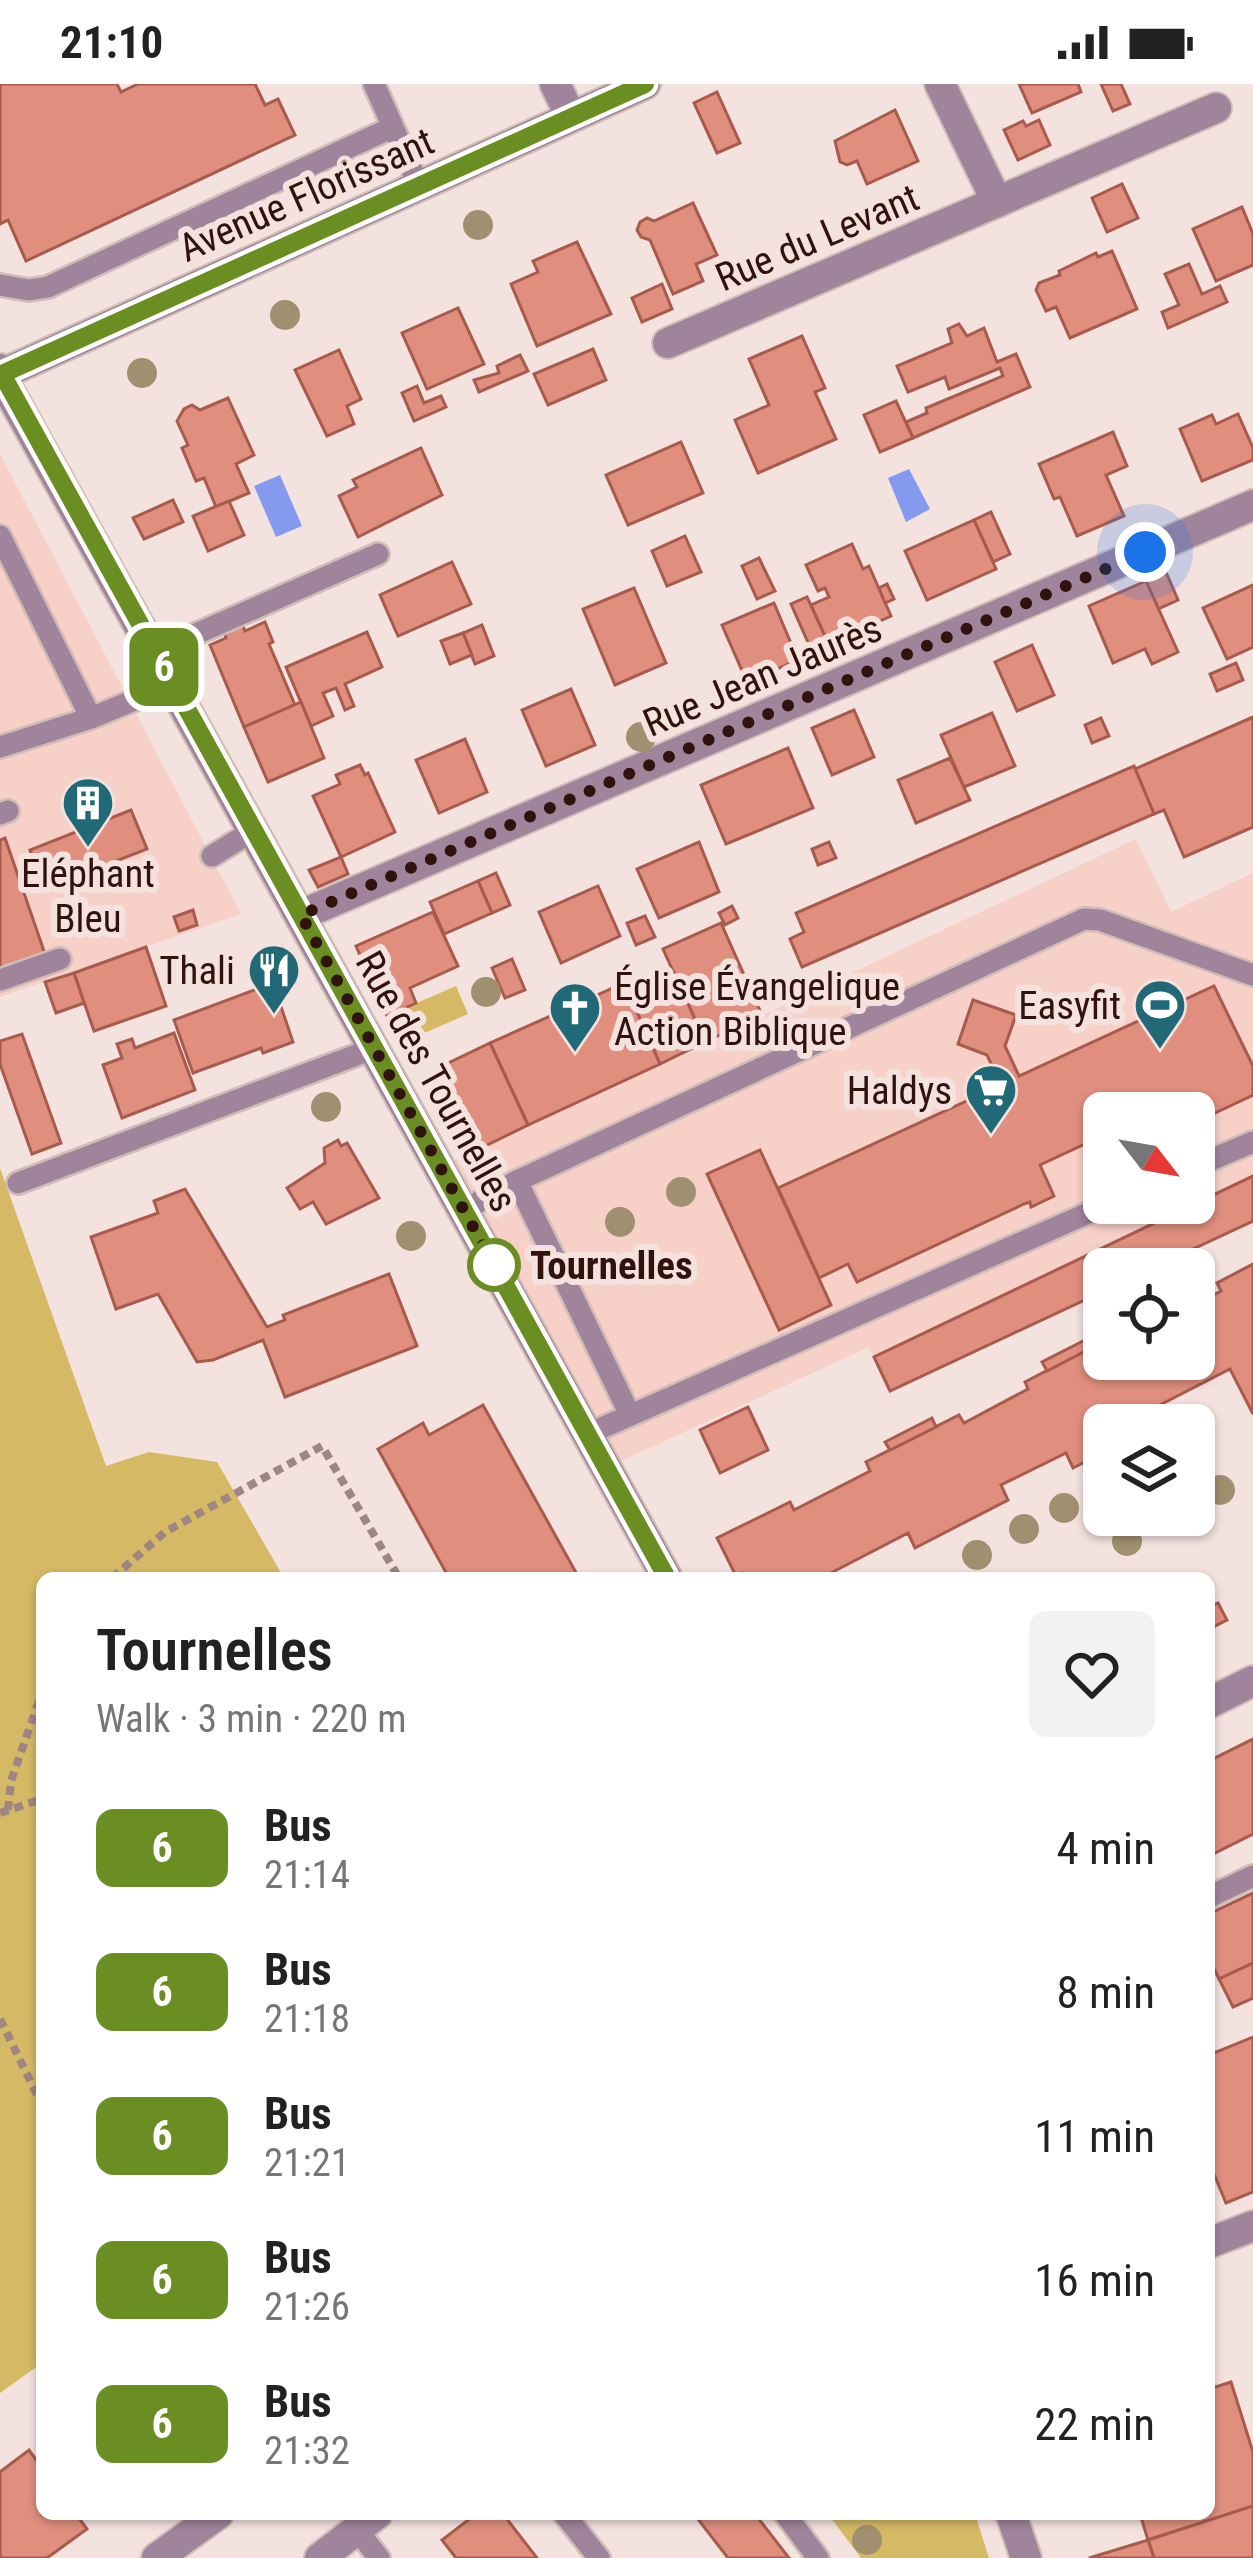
<!DOCTYPE html>
<meta charset="utf-8">
<style>
body{margin:0;font-family:"Roboto Condensed",sans-serif;background:#f2f2f2;color:#222;height:100vh;display:flex;flex-direction:column;font-size:45px;white-space:nowrap}
*{box-sizing:border-box;margin:0}
p{font-size:39px;color:#767676}
.icon{flex:none;width:66px;height:66px;fill:none;stroke:currentColor;stroke-width:2;stroke-linecap:round;stroke-linejoin:round}
.map{position:relative;flex:1;overflow:hidden}
.panel{position:absolute;left:36px;top:1488px;width:1179px;height:948px;display:flex;flex-direction:column;background:#fff;border-radius:18px;box-shadow:0 3px 9px #0004}
.panel>*{flex:none}
.badge{padding:0 24px;border-radius:18px;font-size:42px;line-height:78px}
.needle{width:78px;rotate:121deg}
.fabs{position:absolute;left:1083px;top:1008px;display:grid;gap:24px}
.fabs a{display:grid;place-items:center;width:132px;height:132px;border-radius:18px;background:#fff;box-shadow:0 3px 9px #0004;font-size:60px}
.you{position:absolute;width:60px;height:60px;margin:-30px;border:9px solid #fff;border-radius:50%;background:#1a73e8;box-shadow:0 0 0 18px #1a73e833}
.map>.badge{position:absolute;translate:-50% -50%;box-shadow:0 0 0 6px #fff}
.round{display:grid;place-items:center;flex:none;width:126px;height:126px;border-radius:18px;background:#f2f2f2}
.headline{display:flex;align-items:center;justify-content:space-between;height:204px;padding:0 60px}
h1{font-size:57px;font-weight:600;line-height:90px}
ul{padding:0;list-style:none}
li{display:flex;align-items:center;gap:36px;height:144px;padding:0 60px}
li div{flex:1}
li b{display:block;font-size:45px}
li em{font-style:normal}
li .badge{min-width:132px;font-weight:700;text-align:center}
.status{display:flex;justify-content:space-between;align-items:center;height:84px;padding:0 60px;background:#fff;direction:ltr}
.status svg{height:33px;fill:currentColor}
.map>svg:first-child{display:block}
.built{fill:#f7d0c8;fill-rule:evenodd}
.green{fill:#d5b965}
.water{fill:#849aee}
.building{fill:#e08e7e;stroke:#a85b4d;stroke-width:3}
.lines{fill:none;stroke-linecap:round;stroke-linejoin:round}
.service-casing{stroke:#d1bdb8;stroke-width:26}
.pedestrian-casing{stroke:#d1bdb8;stroke-width:34}
.minor-casing{stroke:#d1bdb8;stroke-width:34}
.tertiary-casing{stroke:#d1bdb8;stroke-width:34}
.path{stroke:#9e8682;stroke-width:8;stroke-dasharray:9 6;stroke-linecap:butt}
.service{stroke:#9f849b;stroke-width:21}
.pedestrian{stroke:#9f849b;stroke-width:30}
.minor{stroke:#9f849b;stroke-width:30}
.tertiary{stroke:#9f849b;stroke-width:30}
.tree{fill:#a1906f}
.line-casing{stroke:#fff;stroke-width:27}
.line{stroke:#6b8e23;stroke-width:18}
.walk{stroke:#31120d;stroke-width:12;stroke-dasharray:0 21.6}
.stop-dot{fill:#fff;stroke:#6b8e23;stroke-width:6}
.labels{text-anchor:middle;stroke-width:12;stroke-linejoin:round;paint-order:stroke}
.street-label{font-size:39px;fill:#31120d;stroke:#f4e2de}
.poi-label{font-size:39px;fill:#31120d;stroke:#f4e2de;text-anchor:end}
.stop-label{font-size:39px;font-weight:bold;fill:#31120d;stroke:#f4e2de;text-anchor:start}
</style>
<div class="status"><b>21:10</b><svg viewBox="0 0 49 12"><path d="M0 12V9h3v3zM5 12V6h3v6zM10 12V3h3v9zM15 12V0h3v12zM26 1h20v11H26zM47 4h2v5h-2z"/></svg></div>
<div class="map">
<svg width="1253" height="2474" viewBox="0 0 1253 2474">
<rect width="100%" height="100%" fill="#f4e2de"/>
<g class="built">
<path d="M0,370L241,830L0,913Z"/>
<path d="M1136,755L1171,828L1253,789V1137L1150,1185H1104V1207L890,1307L869,1263L606,1384L440,1083ZM1104,1029H1194V1119H1104Z"/>
</g>
<g class="green">
<path d="M456,902L468,930L399,960L387,932Z"/>
<path d="M0,1084L106,1382L149,1368L217,1378L284,1494H42V2279L0,2309Z"/>
<path d="M828,2430H975L989,2474H861Z"/>
</g>
<g class="water">
<path d="M909,385L930,425L906,438L888,394Z"/>
<path d="M280,391L302,442L276,453L254,402Z"/>
</g>
<g class="building">
<path d="M0,0H117L121,8L138,0H255L265,21L278,15L295,51L26,177L8,136L0,140Z"/>
<path d="M1019,0H1078L1081,8L1032,29Z"/>
<path d="M1101,0H1121L1130,20L1113,27Z"/>
<path d="M717,8L740,59L717,69L694,19Z"/>
<path d="M895,26L918,77L867,100L857,77L847,81L840,78L835,57Z"/>
<path d="M1039,36L1050,61L1018,76L1004,46L1023,37L1026,42Z"/>
<path d="M1122,100L1138,134L1107,148L1092,114Z"/>
<path d="M693,119L717,171L696,180L703,197L673,210L650,156L641,153L637,146L640,138L647,134L654,137Z"/>
<path d="M1242,123L1253,150V181L1216,197L1193,145Z"/>
<path d="M577,158L611,230L537,262L511,200L538,188L533,177Z"/>
<path d="M1112,167L1137,225L1070,254L1056,223L1046,227L1036,206L1039,199L1060,191L1059,187L1096,169L1098,173Z"/>
<path d="M1189,180L1202,210L1220,202L1227,218L1168,244L1162,228L1179,221L1165,190Z"/>
<path d="M662,200L672,225L642,238L632,214Z"/>
<path d="M458,224L484,280L427,305L402,249Z"/>
<path d="M959,240L967,252L984,244L997,278L1016,270L1030,303L913,354L906,338L927,329L926,324L1003,292L1000,284L949,305L945,293L908,308L897,282L952,259L948,245Z"/>
<path d="M802,252L825,304L815,308L836,355L758,389L735,336L769,321L749,275Z"/>
<path d="M593,265L606,296L548,321L534,290Z"/>
<path d="M339,266L361,315L347,322L354,340L327,352L295,286Z"/>
<path d="M520,271L528,287L479,308L474,296L499,289L497,282Z"/>
<path d="M417,302L424,319L441,312L446,323L414,337L402,309Z"/>
<path d="M228,314L254,371L236,380L249,409L216,423L204,394L196,397L182,364L188,361L177,337L184,325L192,321L200,326Z"/>
<path d="M896,317L913,354L880,368L864,331Z"/>
<path d="M1238,330L1253,364V376L1202,397L1180,345L1212,331L1216,340Z"/>
<path d="M1113,348L1127,382L1106,391L1124,432L1077,452L1060,413L1054,415L1039,380Z"/>
<path d="M681,358L703,409L628,441L606,391Z"/>
<path d="M421,364L442,411L358,453L339,412L357,403L353,396Z"/>
<path d="M173,416L183,438L144,455L133,434Z"/>
<path d="M229,417L244,451L208,467L193,432Z"/>
<path d="M991,428L1010,470L993,478L974,436Z"/>
<path d="M974,436L996,485L927,516L905,467Z"/>
<path d="M685,452L701,488L667,502L652,467Z"/>
<path d="M852,460L863,485L869,482L891,532L847,552L844,545L825,553L811,521L829,513L825,504L818,507L806,481Z"/>
<path d="M759,474L775,507L757,515L742,482Z"/>
<path d="M452,478L471,520L398,552L380,511Z"/>
<path d="M1166,488L1178,516L1158,525L1146,497Z"/>
<path d="M1146,497L1178,568L1152,580L1145,565L1113,579L1089,522Z"/>
<path d="M887,500L894,515L885,519L879,504Z"/>
<path d="M1253,501V563L1227,575L1203,524Z"/>
<path d="M634,504L666,579L615,601L583,525Z"/>
<path d="M807,513L831,565L814,572L791,520Z"/>
<path d="M774,519L798,576L747,598L722,541Z"/>
<path d="M265,538L273,558L269,560L295,621L244,643L210,561L226,554L224,548L242,540L245,547Z"/>
<path d="M482,541L494,572L475,580L463,549Z"/>
<path d="M367,548L382,583L345,600L354,622L345,626L336,604L323,609L333,632L311,642L286,583Z"/>
<path d="M463,549L472,571L450,580L441,557Z"/>
<path d="M1032,561L1054,611L1017,627L995,578Z"/>
<path d="M1236,579L1243,596L1217,607L1210,590Z"/>
<path d="M571,605L595,661L546,682L522,626Z"/>
<path d="M301,618L324,674L268,698L244,643Z"/>
<path d="M854,626L874,673L832,691L812,644Z"/>
<path d="M992,629L1015,682L964,703L941,651Z"/>
<path d="M1253,633V743L1184,773L1164,726L1154,730L1135,685Z"/>
<path d="M1101,634L1109,652L1092,659L1085,641Z"/>
<path d="M465,655L487,708L439,729L416,676Z"/>
<path d="M788,664L813,724L726,760L701,701Z"/>
<path d="M950,674L970,716L916,739L898,696Z"/>
<path d="M360,681L365,691L368,689L395,748L341,773L313,712L340,700L336,691Z"/>
<path d="M1134,682L1154,730L802,883L790,855L804,848L796,829Z"/>
<path d="M131,726L147,765L45,805L30,766Z"/>
<path d="M5,754L45,870L0,886V756Z"/>
<path d="M699,758L719,808L659,834L637,785Z"/>
<path d="M829,758L836,774L818,781L812,765Z"/>
<path d="M341,773L348,790L318,803L309,786Z"/>
<path d="M496,789L510,821L492,829L478,797Z"/>
<path d="M478,797L492,829L444,850L430,818Z"/>
<path d="M598,802L620,852L561,879L539,828Z"/>
<path d="M732,822L738,834L725,841L719,829Z"/>
<path d="M193,826L197,841L179,847L174,833Z"/>
<path d="M433,828L458,882L410,904L416,919L387,932L356,862Z"/>
<path d="M645,832L655,853L636,861L627,839Z"/>
<path d="M721,839L762,931L705,958L663,865Z"/>
<path d="M146,863L166,922L94,947L74,889Z"/>
<path d="M512,875L525,906L505,914L492,884Z"/>
<path d="M674,888L705,958L660,980L628,909Z"/>
<path d="M74,889L84,919L56,929L45,898Z"/>
<path d="M273,899L293,958L263,969L261,964L193,989L174,936Z"/>
<path d="M624,899L660,980L528,1041L490,959Z"/>
<path d="M1214,902L1253,982V1011L1194,1039V1029H1104V1051L1040,1081L1054,1112L1031,1123L1030,1118L1024,1120L857,1198L848,1180L819,1194L778,1104L1001,1001L987,971L958,960L973,916L1016,931L1005,962L1019,992Z"/>
<path d="M174,949L195,1006L122,1034L103,981L122,974L117,960L132,955L135,964Z"/>
<path d="M22,950L61,1059L32,1070L0,980V957Z"/>
<path d="M490,959L528,1041L477,1066L440,983Z"/>
<path d="M338,1056L341,1062L347,1059L379,1114L326,1140L313,1118L300,1125L287,1104L325,1079L324,1064Z"/>
<path d="M760,1066L831,1221L779,1246L707,1090Z"/>
<path d="M1253,1092V1137L1150,1185H1104V1207L890,1307L874,1273Z"/>
<path d="M185,1105L267,1243L285,1236L283,1231L389,1190L417,1262L285,1313L263,1256L213,1276L197,1278L158,1210L116,1225L91,1153L158,1129L154,1117Z"/>
<path d="M1253,1180V1330L1230,1285L1158,1322L1165,1337L1157,1341H1104V1368L1073,1384L1066,1369L1001,1401L1008,1416L915,1464L908,1449L827,1491L829,1494H745L742,1489L736,1492L717,1454L790,1418L794,1426L870,1387L866,1378L959,1331L964,1339L1028,1305L1025,1298L1104,1257V1275H1194V1221L1221,1207L1217,1199Z"/>
<path d="M1089,1254L1093,1263L1047,1287L1042,1278Z"/>
<path d="M483,1321L519,1386L579,1494H449L378,1365L423,1339L429,1351Z"/>
<path d="M748,1323L768,1366L720,1389L700,1346Z"/>
<path d="M932,1334L936,1343L890,1366L885,1358Z"/>
<path d="M1218,1519L1227,1536L1209,1545V1523Z"/>
<path d="M1253,1655V1750L1209,1772V1677Z"/>
<path d="M1253,1809V1879L1219,1895L1209,1874V1830Z"/>
<path d="M1253,1879V1914L1233,1923L1219,1895Z"/>
<path d="M1253,1953V2108L1226,2119L1209,2078V1971Z"/>
<path d="M1231,2298L1253,2368V2422L1148,2456L1140,2430H1209V2305Z"/>
<path d="M29,2366L42,2384V2430H76L87,2445L47,2474H0V2388Z"/>
<path d="M1253,2422V2474H1154L1148,2456Z"/>
<path d="M476,2430H503L537,2474H456L442,2456Z"/>
<path d="M694,2430H755L789,2474H728Z"/>
<path d="M1148,2456L1154,2474H1089Z"/>
</g>
<g class="lines">
<g class="service-casing">
<g id="service">
<path d="M374,0L419,102"/>
<path d="M0,201L29,206L48,203L391,44"/>
<path d="M0,452L91,634"/>
<path d="M155,568L378,470"/>
<path d="M0,663L91,634L173,600"/>
<path d="M0,730L8,727"/>
<path d="M212,772L254,746"/>
<path d="M0,896L60,875"/>
<path d="M1194,1083L1253,1058"/>
<path d="M517,1097L630,1331"/>
<path d="M18,1099L375,964"/>
<path d="M464,1126L517,1097L1084,835L1100,836L1253,891"/>
<path d="M588,1350L1111,1119"/>
<path d="M1209,1813L1253,1792"/>
<path d="M564,2430L599,2474"/>
<path d="M785,2430L818,2474"/>
<path d="M357,2446L379,2474"/>
</g>
</g>
<g class="pedestrian-casing">
<path id="pedestrian" d="M555,0L571,33"/>
</g>
<g class="minor-casing">
<g id="minor">
<path d="M940,0L997,118"/>
<path d="M668,259L1216,24"/>
<path d="M0,291L667,1494"/>
<path d="M301,831L1253,421"/>
<path d="M1209,1619L1253,1597"/>
<path d="M1209,2159L1253,2142"/>
<path d="M1011,2430L1026,2474"/>
<path d="M157,2474L218,2430"/>
<path d="M320,2474L377,2430"/>
</g>
</g>
<g class="tertiary-casing">
<path id="tertiary" d="M0,285L2,290L645,0"/>
</g>
<g class="path">
<path d="M112,1494L165,1448L322,1362L399,1494"/>
<path d="M8,1726L11,1697L42,1608"/>
<path d="M0,1729L42,1715"/>
<path d="M0,1935L42,2021"/>
</g>
<use href="#service" class="service"/>
<use href="#pedestrian" class="pedestrian"/>
<use href="#minor" class="minor"/>
<use href="#tertiary" class="tertiary"/>
</g>
<g class="tree">
<circle cx="478" cy="141" r="15"/>
<circle cx="285" cy="231" r="15"/>
<circle cx="142" cy="289" r="15"/>
<circle cx="641" cy="653" r="15"/>
<circle cx="486" cy="908" r="15"/>
<circle cx="326" cy="1023" r="15"/>
<circle cx="681" cy="1108" r="15"/>
<circle cx="620" cy="1138" r="15"/>
<circle cx="411" cy="1152" r="15"/>
<circle cx="1220" cy="1406" r="15"/>
<circle cx="1064" cy="1424" r="15"/>
<circle cx="1024" cy="1445" r="15"/>
<circle cx="1127" cy="1457" r="15"/>
<circle cx="977" cy="1471" r="15"/>
<circle cx="867" cy="2456" r="15"/>
</g>
<g class="lines">
<g class="line-casing">
<path id="line" d="M645,0L2,290L667,1494"/>
</g>
<use href="#line" class="line"/>
<path class="walk" d="M494,1181L499,1190L301,831L1145,468"/>
</g>
<defs>
<g id="building-pin" transform="scale(2.7)"><path d="M0 17L-7.5 6A9.5 9.5 0 1 1 7.5 6Z" fill="#216976" stroke="#f4e2de"/><path d="M-4-6H4V6H1V3H-1V6H-4ZM-2.5-4.3h1.7v1.8h-1.7ZM.8-4.3h1.7v1.8H.8ZM-2.5-1h1.7V.8h-1.7ZM.8-1h1.7V.8H.8Z" fill="#fff"/></g>
<g id="restaurant-pin" transform="scale(2.7)"><path d="M0 17L-7.5 6A9.5 9.5 0 1 1 7.5 6Z" fill="#216976" stroke="#f4e2de"/><path d="M-5-6h1v4h1v-4h1v4h1v-4h1v5L-1.5 .5V6h-2V.5L-5-1ZM5-6V6H3V1.5H1.5Q1.5-4 5-6Z" fill="#fff"/></g>
<g id="stadium-pin" transform="scale(2.7)"><path d="M0 17L-7.5 6A9.5 9.5 0 1 1 7.5 6Z" fill="#216976" stroke="#f4e2de"/><path d="M0-5a6.5 5 0 1 0 0 10a6.5 5 0 1 0 0-10ZM-3.5-1.8h7v3.6h-7Z" fill="#fff"/></g>
<g id="church-pin" transform="scale(2.7)"><path d="M0 17L-7.5 6A9.5 9.5 0 1 1 7.5 6Z" fill="#216976" stroke="#f4e2de"/><path d="M-1.2-6h2.4v3.5h3.3v2.4h-3.3V6h-2.4V-.1h-3.3v-2.4h3.3Z" fill="#fff"/></g>
<g id="supermarket-pin" transform="scale(2.7)"><path d="M0 17L-7.5 6A9.5 9.5 0 1 1 7.5 6Z" fill="#216976" stroke="#f4e2de"/><path d="M-6-5.5h2.5l.6 2H6L4.5 2H-2.5L-4.4-4H-6ZM-1.5 3.2a1.3 1.3 0 1 0 .1 0ZM3 3.2a1.3 1.3 0 1 0 .1 0Z" fill="#fff"/></g>
</defs>
<g fill-rule="evenodd">
<use href="#building-pin" x="88" y="719"/>
<use href="#restaurant-pin" x="274" y="886"/>
<use href="#stadium-pin" x="1160" y="921"/>
<use href="#church-pin" x="575" y="924"/>
<use href="#supermarket-pin" x="991" y="1006"/>
</g>
<circle class="stop-dot" cx="494" cy="1181" r="24"/>
<g class="labels">
<g class="street-label">
<text transform="translate(306 110) rotate(-24)" y="14">Avenue Florissant</text>
<text transform="translate(817 153) rotate(-23)" y="14">Rue du Levant</text>
<text transform="translate(762 591) rotate(-23)" y="14">Rue Jean Jaurès</text>
<text transform="translate(437 997) rotate(61)" y="14">Rue des Tournelles</text>
</g>
<g class="poi-label">
<text x="88" y="803" text-anchor="middle">Eléphant<tspan x="88" dy="45">Bleu</tspan></text>
<text x="235" y="900">Thali</text>
<text x="614" y="916" text-anchor="start">Église Évangelique<tspan x="614" dy="45">Action Biblique</tspan></text>
<text x="1121" y="935">Easyfit</text>
<text x="952" y="1020">Haldys</text>
</g>
<g class="stop-label">
<text x="530" y="1195">Tournelles</text>
</g>
</g>
</svg>
<div class="fabs">
<a><svg class="needle" viewBox="-14 -14 28 28"><path d="M0-13l5 13h-10z" fill="#e53935"/><path d="M0 13l5-13h-10z" fill="#767676"/></svg></a>
<a><svg class="icon" aria-label="locate" viewBox="0 0 24 24"><circle cx="12" cy="12" r="6"/><path d="M12 2v4M12 18v4M2 12h4M18 12h4"/></svg></a>
<a><svg class="icon" aria-label="layers" viewBox="0 0 24 24"><path d="M12 4l9 5-9 5-9-5zM3 14l9 5 9-5"/></svg></a>
</div>
<div class="you" style="left:1145px;top:468px"></div>
<b class="badge" style="left:164px;top:583px;background:#6b8e23;color:#fff">6</b>
<section class="panel">
<div class="headline"><div><h1>Tournelles</h1><p>Walk · 3 min · 220 m</p></div><a class="round"><svg class="icon" aria-label="heart" viewBox="0 0 24 24"><path d="M12 20l-8-8c-3-5 5-10 8-4 3-6 11-1 8 4z"/></svg></a></div>
<ul>
<li><span class="badge" style="background:#6b8e23;color:#fff">6</span><div><b>Bus</b><p>21:14</p></div><em>4 min</em></li>
<li><span class="badge" style="background:#6b8e23;color:#fff">6</span><div><b>Bus</b><p>21:18</p></div><em>8 min</em></li>
<li><span class="badge" style="background:#6b8e23;color:#fff">6</span><div><b>Bus</b><p>21:21</p></div><em>11 min</em></li>
<li><span class="badge" style="background:#6b8e23;color:#fff">6</span><div><b>Bus</b><p>21:26</p></div><em>16 min</em></li>
<li><span class="badge" style="background:#6b8e23;color:#fff">6</span><div><b>Bus</b><p>21:32</p></div><em>22 min</em></li>
</ul>
</section>
</div>
